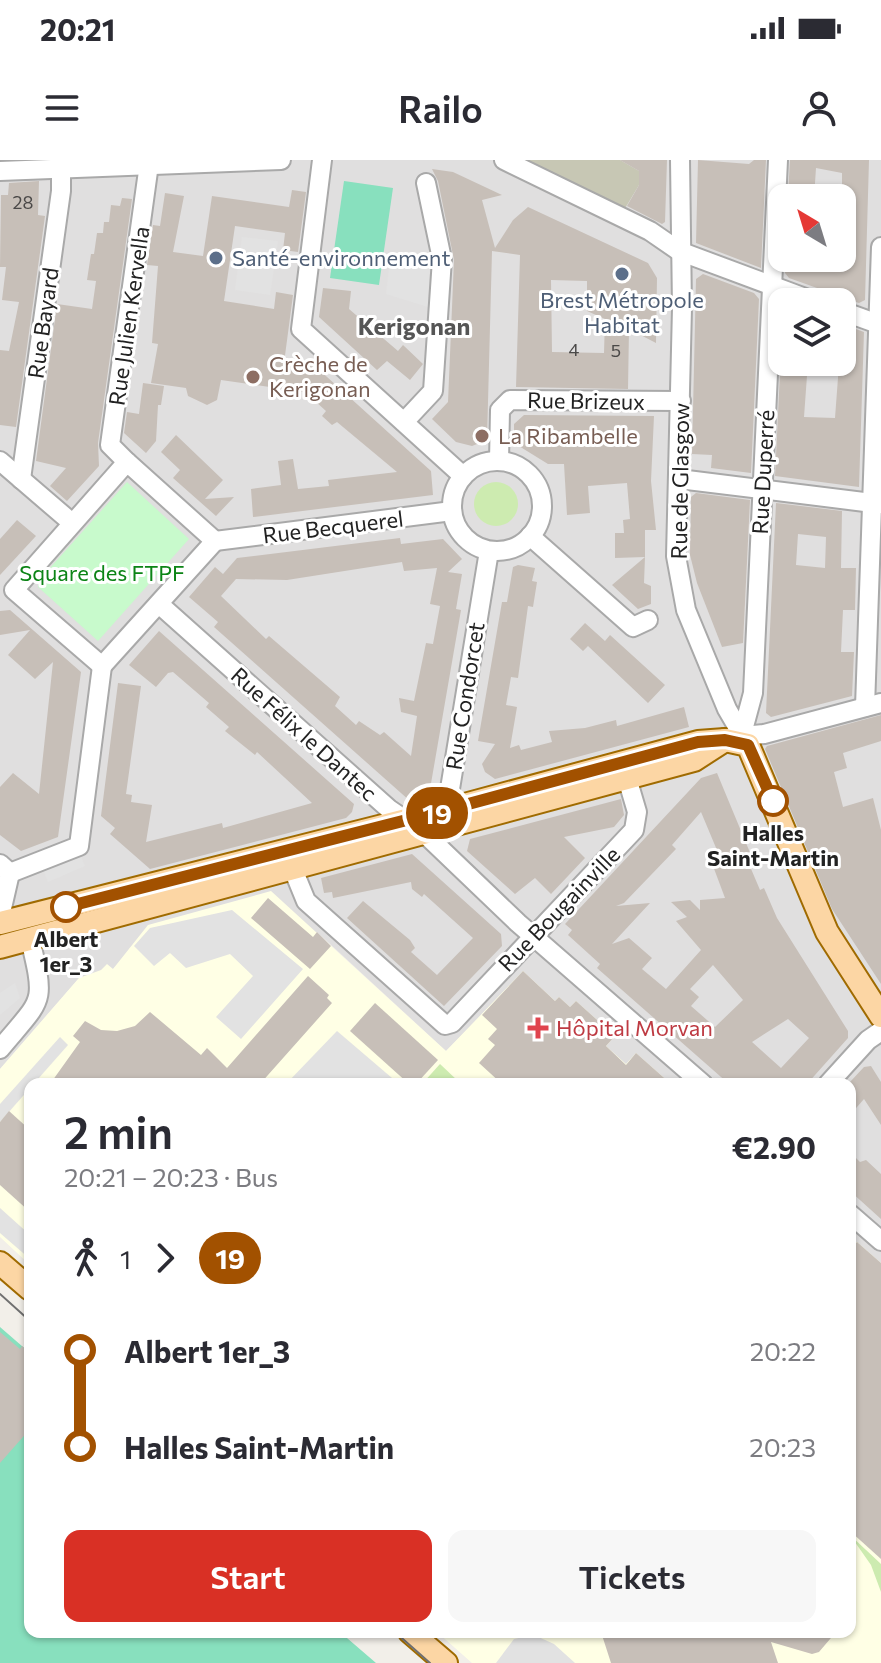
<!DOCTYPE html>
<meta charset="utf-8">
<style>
body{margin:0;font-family:Commissioner,sans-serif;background:#f7f7f7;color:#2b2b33;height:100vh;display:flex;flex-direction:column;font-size:30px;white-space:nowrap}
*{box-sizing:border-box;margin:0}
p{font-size:26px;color:#7c7c81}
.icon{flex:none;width:44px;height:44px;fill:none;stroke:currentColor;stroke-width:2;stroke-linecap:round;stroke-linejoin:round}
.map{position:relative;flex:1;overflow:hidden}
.sheet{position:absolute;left:24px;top:918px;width:832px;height:560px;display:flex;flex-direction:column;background:#fff;border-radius:16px;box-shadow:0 2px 6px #0004}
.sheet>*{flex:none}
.badge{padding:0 16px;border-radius:26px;font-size:28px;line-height:52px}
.needle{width:52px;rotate:322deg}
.fabs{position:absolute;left:768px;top:24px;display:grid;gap:16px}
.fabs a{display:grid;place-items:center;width:88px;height:88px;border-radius:16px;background:#fff;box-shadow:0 2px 6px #0004;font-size:40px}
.map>.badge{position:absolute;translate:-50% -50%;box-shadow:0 0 0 4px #fff}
.legs{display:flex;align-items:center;gap:12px;height:88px;padding:0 40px;font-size:26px}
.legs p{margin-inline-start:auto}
.summary{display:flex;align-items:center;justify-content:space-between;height:136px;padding:0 40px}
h1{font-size:44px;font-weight:600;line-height:60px}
.button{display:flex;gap:16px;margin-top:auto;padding:16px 40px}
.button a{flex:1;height:92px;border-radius:16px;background:#d93025;color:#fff;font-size:32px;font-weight:600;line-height:92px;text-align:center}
.button a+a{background:#f7f7f7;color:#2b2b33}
ul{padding:0 40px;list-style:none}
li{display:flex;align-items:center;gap:28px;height:96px;font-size:30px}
li i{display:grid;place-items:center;width:12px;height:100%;margin:0 10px;background:currentColor}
li i::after{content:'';width:20px;height:20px;margin:-10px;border:6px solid;border-radius:50%;background:#fff}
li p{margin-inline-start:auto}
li:first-child i{background:linear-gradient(#0000 50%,currentColor 0)}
li:last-child i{background:linear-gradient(currentColor 50%,#0000 0)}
.status{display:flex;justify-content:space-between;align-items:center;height:56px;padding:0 40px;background:#fff;direction:ltr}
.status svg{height:22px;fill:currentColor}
header{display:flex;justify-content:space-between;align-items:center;height:104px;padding:0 40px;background:#fff;font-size:36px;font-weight:600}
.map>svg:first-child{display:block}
.residential{fill:#e0dfdf;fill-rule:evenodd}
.education{fill:#ffffe5}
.construction{fill:#c7c7b4}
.grass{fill:#cdebb0}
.park{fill:#c8facc}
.pitch{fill:#88e0be}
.parking{fill:#e2e2e2}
.building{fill:#c7bfb8;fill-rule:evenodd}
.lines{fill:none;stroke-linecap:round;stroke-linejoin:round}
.minor-casing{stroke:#a9a9a9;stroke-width:22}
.major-casing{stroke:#a06b00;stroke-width:26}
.minor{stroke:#fff;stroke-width:18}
.major{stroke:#fcd6a4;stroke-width:22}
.tram{stroke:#707070;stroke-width:2}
.line-1-casing{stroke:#fff;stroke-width:18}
.line-1{stroke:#a25100;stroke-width:12}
.service-dot{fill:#5c6f8a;stroke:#fff;stroke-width:3}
.education-dot{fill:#8d6e63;stroke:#fff;stroke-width:3}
.stop-1-dot{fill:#fff;stroke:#a25100;stroke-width:4}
.health-dot{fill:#e0444e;stroke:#fff;stroke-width:3}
.labels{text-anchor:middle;stroke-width:6;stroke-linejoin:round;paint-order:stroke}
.number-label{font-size:18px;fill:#4b4948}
.service-label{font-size:22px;fill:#4e5e75;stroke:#fff;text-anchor:start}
.street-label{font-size:22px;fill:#222;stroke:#fff}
.education-label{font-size:22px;fill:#785e54;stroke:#fff;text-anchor:start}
.park-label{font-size:22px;fill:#0c8416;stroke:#fff}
.stop-label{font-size:22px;font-weight:bold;fill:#222;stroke:#fff}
.health-label{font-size:22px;fill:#be3a42;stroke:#fff;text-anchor:start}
.neighbourhood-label{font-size:24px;font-weight:bold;fill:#555;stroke:#fff}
</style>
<div class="status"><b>20:21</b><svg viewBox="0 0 49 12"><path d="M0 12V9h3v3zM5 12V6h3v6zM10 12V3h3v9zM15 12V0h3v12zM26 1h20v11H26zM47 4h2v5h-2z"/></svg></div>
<header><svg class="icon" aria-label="menu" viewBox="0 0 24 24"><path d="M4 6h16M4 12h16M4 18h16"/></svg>Railo<svg class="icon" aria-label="person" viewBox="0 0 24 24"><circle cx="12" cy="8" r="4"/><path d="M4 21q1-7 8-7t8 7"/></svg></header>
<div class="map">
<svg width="881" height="1503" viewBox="0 0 881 1503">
<rect width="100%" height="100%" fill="#f2efe9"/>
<path class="residential" d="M0,0H881V1103L856,1082L853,1085L850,1082V924H671L636,894L626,905L606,886L615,876L555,841L524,812L446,891L317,772L129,788L132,790L113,809L79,818L0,909ZM782,38H842V98H782ZM782,142H842V202H782Z"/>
<g class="education">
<path d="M271,731L446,891L523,811L555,841L559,837L570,847L576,841L615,876L606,886L626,904L636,893L671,924H30V1105L0,1077V909L79,818L101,810L107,804L113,809L148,765Z"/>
<path d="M850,1082L853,1085L857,1082L881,1103V1503H472L437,1472H850Z"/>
</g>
<path class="construction" d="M517,0H620L639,11V25L624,50Z"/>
<g class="grass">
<circle cx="496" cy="344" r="22"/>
<path d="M440,904L458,921L455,924H422Z"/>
<path d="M850,1375L881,1404V1432L871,1405Z"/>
</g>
<path class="park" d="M127,322L189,379L98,481L38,427L40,419Z"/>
<g class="pitch">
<path d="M344,21L393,28L379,125L330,118Z"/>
<path d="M0,1167L30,1193V1472H340L376,1503H0Z"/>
</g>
<g class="parking">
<path d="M242,77L278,81L270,135L235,130Z"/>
<path d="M391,92L430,105L428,147L386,134Z"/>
<path d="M80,694L85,706L48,722L43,710Z"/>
<path d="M232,750L303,809L241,879L216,857L253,816L230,794L186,808L170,793L154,806L134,786L150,768Z"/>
<path d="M15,823L20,838L0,855V833Z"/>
<path d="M337,871L399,924H286Z"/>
<path d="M60,877L68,885L0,962V944Z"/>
<path d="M0,1048L30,1075V1099L0,1073Z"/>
<path d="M534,1475L554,1484L575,1503H496L514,1479Z"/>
</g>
<g class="building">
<path d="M620,0H667L665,62L662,64L627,46L639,25V11Z"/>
<path d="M698,0L749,4L754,0H766L761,108L696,83Z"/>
<path d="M790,0H869L865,140L859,143L789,118L785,113L786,98H842V13L816,8L814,38L788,34Z"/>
<path d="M432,9L453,12L502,35L482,40L495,88L513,60L528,47L648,103L657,118L656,183L629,169L628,229L516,227L520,95L492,91L487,280L472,286L456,282L432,259L448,242L454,100L438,21ZM551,120L587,121V151L605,159L604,193L552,192Z"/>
<path d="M39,21L38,55L45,56L16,267L0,265V190L9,191L19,142L2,140L6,107H0L1,35H8L9,23Z"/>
<path d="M292,30L306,32L298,92L283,90L285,73L235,66L224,141L274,149L276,132L293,135L284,203L316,207L431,311L433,335L253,357L251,329L281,325L278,301L293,299L298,329L329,326L328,320L397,312L337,262L332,265L322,256L326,251L305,232L221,220L217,240L207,245L188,236L186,228L151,223L158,184L152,183L158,106L147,105L153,65L160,66L165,33L184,36L173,92L203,96L212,36L289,47Z"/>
<path d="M122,38L132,39L98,283L99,306L67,341L50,326L66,308L36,301L57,144L92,149L96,121L87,120L91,94H94L97,73H103L104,62H109L111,45L120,46Z"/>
<path d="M703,114L754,133L759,139L751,313L711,308L712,295L692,294L696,119Z"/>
<path d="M323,128L351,131L349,149L398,191L403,185L423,204L410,220L387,201L377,210L319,157Z"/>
<path d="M842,164L864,172L859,327L775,316L782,171V202H808L804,257L835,258Z"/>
<path d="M143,223L164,226L161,245H158L156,281L146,293L124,273L127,252L139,254Z"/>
<path d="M524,255L654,256L651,321L656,370H645V397L615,398V373H624L623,360L630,359L627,323L588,326L590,353L567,355L564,304H548L514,283V264Z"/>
<path d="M176,275L223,320L205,339L234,337L216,356L173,318L180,310L161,292Z"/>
<path d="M696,333L750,340L743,483L722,487L697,423L690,395L691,337Z"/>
<path d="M776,343L842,351L841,408H856L855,450H843L841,492H854L852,536L771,557L766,553ZM798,374L826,377L825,408L796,405Z"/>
<path d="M17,360L36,376L0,415V379Z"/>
<path d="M400,378L401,384L443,379L462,399L448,412L462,414L456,449L461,450L429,635L410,641L214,467L218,462L189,437L215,407L223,414L237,398ZM402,402L404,411L437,408L430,444L440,446L433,484L426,483L414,541L399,538L401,552L417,556L411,596L384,572L380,575L359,561L356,565L335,546L340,537L269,476L266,479L221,436L236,419L287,420Z"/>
<path d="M645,397L644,423L651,426V444L638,449L612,425Z"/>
<path d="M518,405L535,408L532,421L537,422L533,447L528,446L518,518L511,517L506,545L517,547L510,588L519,585L521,590L552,582L549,571L585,568L616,560L617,566L684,547L689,567L495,619L485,612L482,604L495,584L478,581L502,442H507L513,407Z"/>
<path d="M10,450L81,512L58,677L21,691L0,675V627L13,613L39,634L53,502L35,519L8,495L30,470L0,475V451Z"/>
<path d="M585,463L605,481L610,475L665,525L648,543L588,486L583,491L570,479Z"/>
<path d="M159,471L354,644L352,652L346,658L150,709L110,674L115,668L101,656L118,523L141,526L126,634L132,635L131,642L152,645L146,682L222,663L223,668L312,643L257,592L255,595L225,571L229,567L206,547L209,543L173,512L168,513L156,527L129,505Z"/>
<path d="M881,555V581L843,593L847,608L834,612L843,647L873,638L881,670V824L832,749L765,589L767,586Z"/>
<path d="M717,613L751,695L746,697L760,730L764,728L777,758L848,871V878L807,924H729L597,808L600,804L568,775L572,770L565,764L701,618ZM701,652L719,695L710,698L725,738L700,740V750L690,740L671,742L687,757L676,761L701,790L666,829L642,809L652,798L629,778L612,784L650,743L616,746L624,743L676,689L672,685ZM713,805L743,840L715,867L691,846L699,837L690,829ZM788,859L809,878L781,908L752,882Z"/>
<path d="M621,639L624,655L614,667L564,677L585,698L551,734L535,718L515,734L467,691L470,679Z"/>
<path d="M412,694L501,774L502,786L444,846L347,758L363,741L410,780L415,788L411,792L437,815L473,778L424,734L422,737L412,729L411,722L333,738L332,732L324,733L321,718Z"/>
<path d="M268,738L313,777L317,772L331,786L310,809L251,758Z"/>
<path d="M523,811L555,841L559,837L570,847L576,841L615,876L606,886L626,905L636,893L671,924H502L479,903L495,885L488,879L497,869L482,855Z"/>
<path d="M308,816L329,835L327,838L332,843L260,924H50L80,882L73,876L85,861L101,870L117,871L135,866L150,852L201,895L207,888L227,908Z"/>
<path d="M375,843L438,900L416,924H409L350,871Z"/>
<path d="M871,906L881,922V965L864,939L850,955V922L864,907Z"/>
<path d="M9,951L30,970V1052L0,1025V962Z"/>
<path d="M850,992L860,1002L866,1000L881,1014V1059L850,1031Z"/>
<path d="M857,1082L881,1103V1399L850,1371V1089Z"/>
<path d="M0,1172L20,1189L22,1186L30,1193V1269L0,1303Z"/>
<path d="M601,1472H836L819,1492L812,1494L771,1482L778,1503H611Z"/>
</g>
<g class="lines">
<g class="minor-casing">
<g id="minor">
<path d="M322,0L301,169L463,316"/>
<path d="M504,0L650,71L679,91L816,142"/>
<path d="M680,0L682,148L676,396L686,450L727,549L748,585"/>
<path d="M0,11L281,0"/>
<path d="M842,151L881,165"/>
<path d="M404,262L433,231L442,99L426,23"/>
<path d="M0,301L71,362"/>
<path d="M499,301L500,250L510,240L681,241"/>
<circle cx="497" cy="346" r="45"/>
<path d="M127,302L215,381L102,506L14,430Z"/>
<path d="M127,302L110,285L149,4"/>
<path d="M21,319L61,31V7"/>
<path d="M679,319L881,344"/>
<path d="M530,376L633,467L648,460"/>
<path d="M215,381L452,351"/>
<path d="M159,444L389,649L424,673L518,763L703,924"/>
<path d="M865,547L881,87"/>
<path d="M742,574L753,533L778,0"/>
<path d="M732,577L764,574L881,543"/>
<path d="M440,657L448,641L489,391"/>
<path d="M288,697L306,741L445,865L452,863L634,670L637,652L627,618"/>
<path d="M0,704L10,713L2,748L4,762"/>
<path d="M10,713L79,686L102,506"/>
<path d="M0,889C43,837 46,846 30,779"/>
<path d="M828,924L868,880L881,871"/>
<path d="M850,1054L881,1081"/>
</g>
</g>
<g class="major-casing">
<g id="major">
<path d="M0,763L446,650L698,582L725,580L748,585L827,772L881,856"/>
<path d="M0,787L694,600L725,580"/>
<path d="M0,1103L30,1129"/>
<path d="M410,1472L446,1503"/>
</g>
</g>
<use href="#minor" class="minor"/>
<use href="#major" class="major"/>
<g class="tram">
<path d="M0,1134L30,1161"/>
<path d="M395,1472L430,1503"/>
</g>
</g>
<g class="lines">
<g class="line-1-casing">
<path id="line-1" d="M66,747L446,650L698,582L725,580L748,585L773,641"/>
</g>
<use href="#line-1" class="line-1"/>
</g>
<g class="service-dot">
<circle cx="216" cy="98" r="8"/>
<circle cx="622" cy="114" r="8"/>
</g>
<g class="education-dot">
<circle cx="253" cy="217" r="8"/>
<circle cx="482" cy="276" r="8"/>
</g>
<g class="stop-1-dot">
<circle cx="773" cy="641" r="14"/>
<circle cx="66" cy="747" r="14"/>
</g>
<path class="health-dot" d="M534 856h8v8h8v8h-8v8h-8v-8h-8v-8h8z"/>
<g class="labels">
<g class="number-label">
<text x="23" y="49">28</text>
<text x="574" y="196">4</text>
<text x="616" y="197">5</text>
</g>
<g class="service-label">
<text x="232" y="106">Santé-environnement</text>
<text x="622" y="148" text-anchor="middle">Brest Métropole<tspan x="622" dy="25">Habitat</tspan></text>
</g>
<g class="street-label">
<text transform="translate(129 156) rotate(-82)" y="8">Rue Julien Kervella</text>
<text transform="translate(43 163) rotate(-82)" y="8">Rue Bayard</text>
<text transform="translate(586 241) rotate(1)" y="8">Rue Brizeux</text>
<text transform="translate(763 312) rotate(-87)" y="8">Rue Duperré</text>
<text transform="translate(680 321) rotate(-89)" y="8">Rue de Glasgow</text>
<text transform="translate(333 367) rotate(-7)" y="8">Rue Becquerel</text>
<text transform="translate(465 536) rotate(-81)" y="8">Rue Condorcet</text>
<text transform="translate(304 574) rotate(42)" y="8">Rue Félix le Dantec</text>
<text transform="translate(559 749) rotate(-46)" y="8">Rue Bougainville</text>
</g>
<g class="education-label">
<text x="269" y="212">Crèche de<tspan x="269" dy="25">Kerigonan</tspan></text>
<text x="498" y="284">La Ribambelle</text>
</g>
<g class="park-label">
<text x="102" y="421">Square des FTPF</text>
</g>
<g class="stop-label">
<text x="773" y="681">Halles<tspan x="773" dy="25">Saint-Martin</tspan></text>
<text x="66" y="787">Albert<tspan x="66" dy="25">1er_3</tspan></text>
</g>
<g class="health-label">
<text x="556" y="876">Hôpital Morvan</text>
</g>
<g class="neighbourhood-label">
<text x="414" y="175">Kerigonan</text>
</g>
</g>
</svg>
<div class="fabs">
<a><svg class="needle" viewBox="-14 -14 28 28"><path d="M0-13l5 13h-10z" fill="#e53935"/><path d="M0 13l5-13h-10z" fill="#7c7c81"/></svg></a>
<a><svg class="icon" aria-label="layers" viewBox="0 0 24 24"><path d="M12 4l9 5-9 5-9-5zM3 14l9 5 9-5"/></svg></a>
</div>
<b class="badge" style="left:437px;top:653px;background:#a25100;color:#fff">19</b>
<section class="sheet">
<div class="summary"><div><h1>2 min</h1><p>20:21 – 20:23 · Bus</p></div><b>€2.90</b></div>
<div class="legs"><svg class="icon" aria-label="walk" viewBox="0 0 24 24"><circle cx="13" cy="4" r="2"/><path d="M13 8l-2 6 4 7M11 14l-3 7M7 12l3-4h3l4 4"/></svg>1<svg class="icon" aria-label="forward" viewBox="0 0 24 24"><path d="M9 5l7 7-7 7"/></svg><b class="badge" style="background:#a25100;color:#fff">19</b></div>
<ul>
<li><i style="color:#a25100"></i><b>Albert 1er_3</b><p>20:22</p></li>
<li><i style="color:#a25100"></i><b>Halles Saint-Martin</b><p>20:23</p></li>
</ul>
<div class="button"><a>Start</a><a>Tickets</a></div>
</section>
</div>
